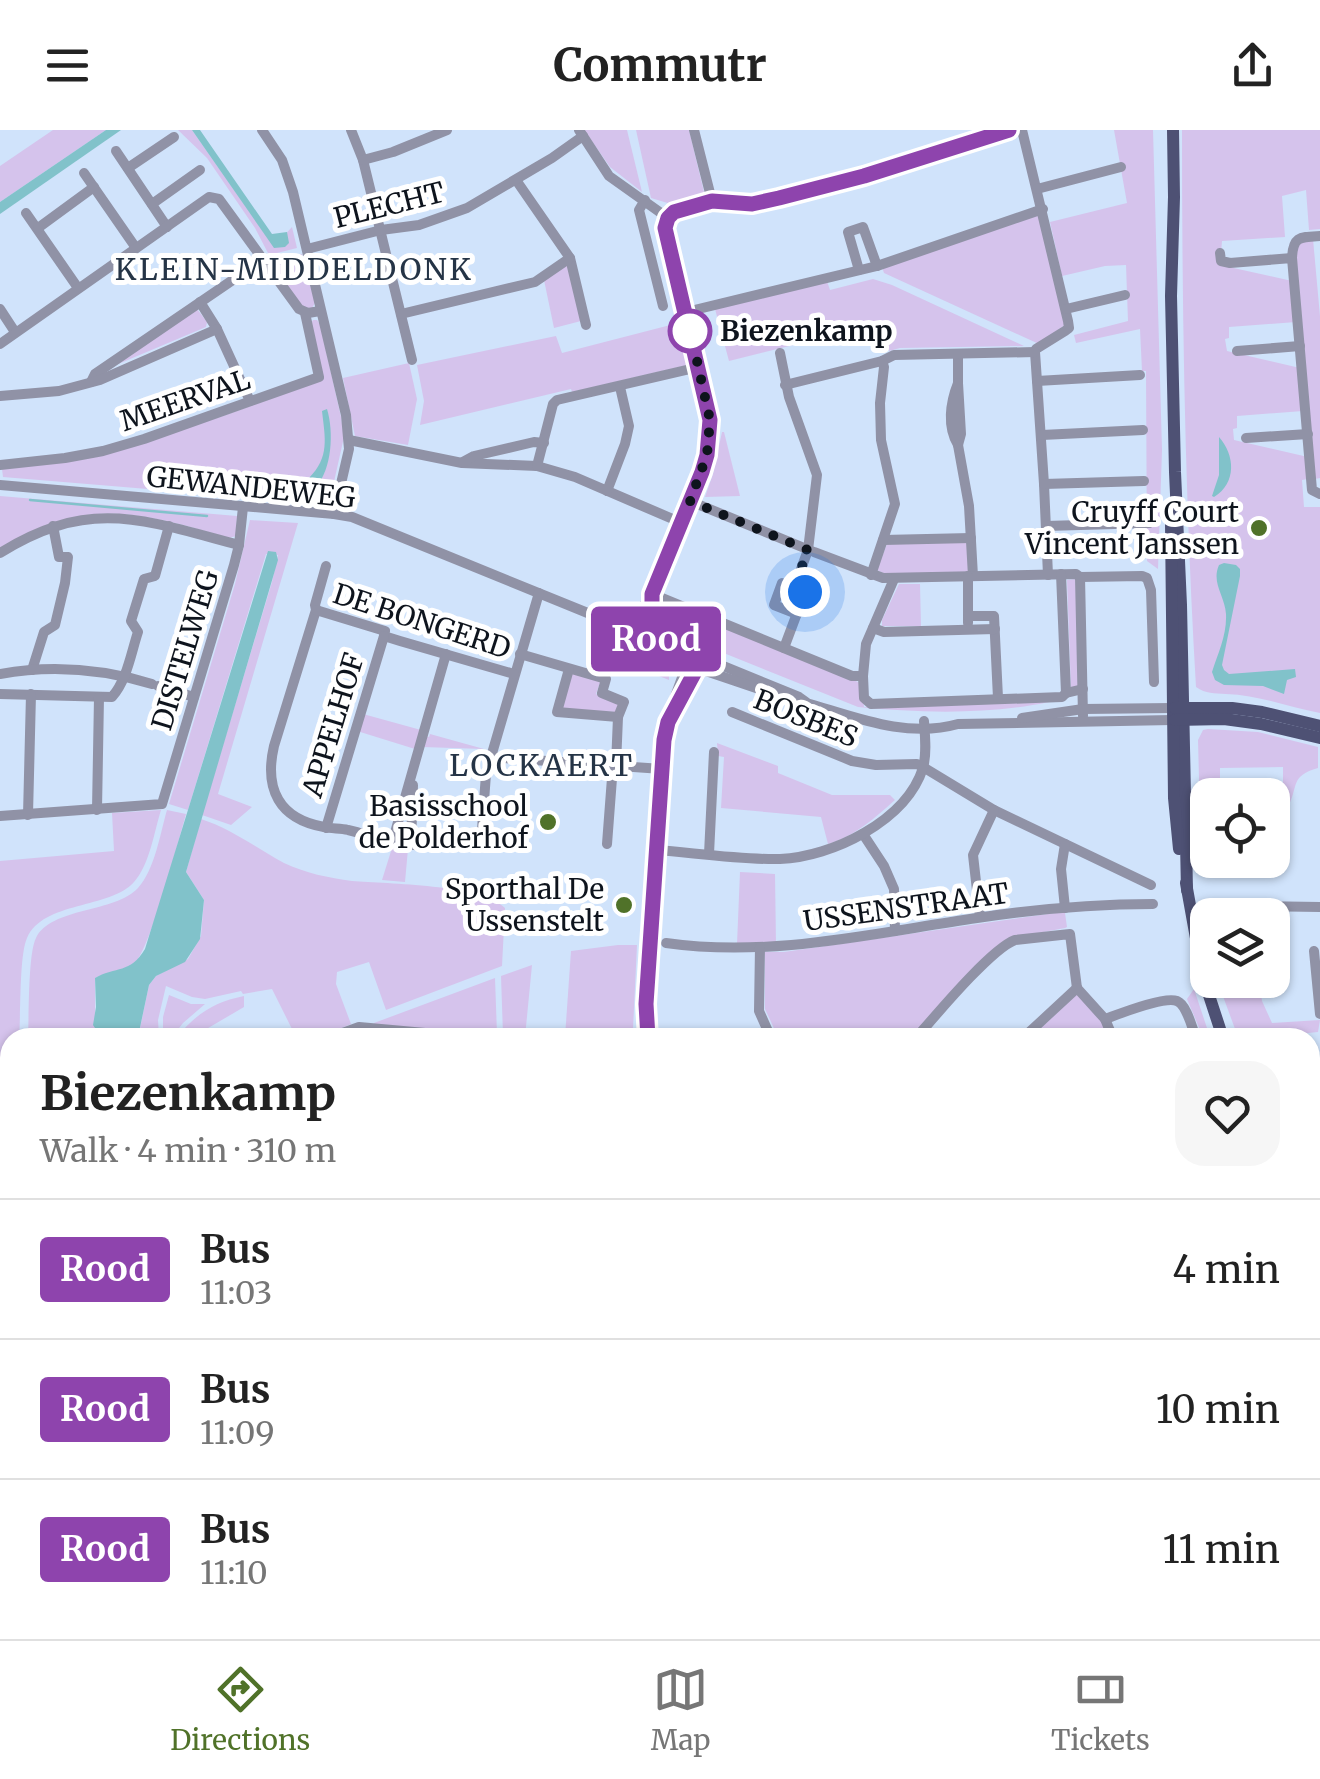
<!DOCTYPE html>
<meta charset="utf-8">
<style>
body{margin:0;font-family:Merriweather,serif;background:#f6f6f6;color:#222;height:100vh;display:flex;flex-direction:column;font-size:38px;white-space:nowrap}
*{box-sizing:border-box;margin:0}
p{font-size:32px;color:#767676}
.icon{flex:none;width:55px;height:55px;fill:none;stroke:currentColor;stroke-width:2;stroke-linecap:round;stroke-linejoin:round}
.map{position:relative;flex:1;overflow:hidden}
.sheet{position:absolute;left:0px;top:898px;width:1320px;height:612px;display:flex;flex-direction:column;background:#fff;border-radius:30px 30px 0 0;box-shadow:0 2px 8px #0004}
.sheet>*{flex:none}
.badge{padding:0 20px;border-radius:8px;font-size:35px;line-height:65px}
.controls{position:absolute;left:1190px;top:648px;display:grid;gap:20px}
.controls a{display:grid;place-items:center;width:100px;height:100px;border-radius:20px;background:#fff;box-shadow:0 2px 8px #0004;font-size:50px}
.you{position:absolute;width:50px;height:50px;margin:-25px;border:8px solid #fff;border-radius:50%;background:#1a73e8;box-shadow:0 0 0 15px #1a73e833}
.map>.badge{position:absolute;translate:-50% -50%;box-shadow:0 0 0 5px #fff}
.round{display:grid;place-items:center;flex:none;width:105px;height:105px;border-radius:30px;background:#f6f6f6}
.head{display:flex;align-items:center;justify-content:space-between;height:170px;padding:0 40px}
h1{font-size:48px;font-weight:700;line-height:75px}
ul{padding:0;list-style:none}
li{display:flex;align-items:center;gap:30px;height:140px;padding:0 40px;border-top:2px solid #e0e0e0}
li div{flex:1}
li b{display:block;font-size:38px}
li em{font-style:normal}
li .badge{min-width:110px;font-weight:700;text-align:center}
header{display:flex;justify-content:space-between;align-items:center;height:130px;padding:0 40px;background:#fff;font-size:45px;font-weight:700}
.tab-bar{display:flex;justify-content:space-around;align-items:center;height:140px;border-top:2px solid #e0e0e0;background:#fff;font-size:28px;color:#767676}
.tab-bar a{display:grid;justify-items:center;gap:5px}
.tab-bar .active{color:#507229}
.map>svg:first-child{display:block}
.green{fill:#d5c3ec}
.water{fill:#81c2ca}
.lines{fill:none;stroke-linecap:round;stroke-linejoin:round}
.stream{stroke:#81c2ca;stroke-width:2.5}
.minor{stroke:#9092a6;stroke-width:10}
.major{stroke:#4e5174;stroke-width:12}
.line-casing{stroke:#fff;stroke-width:22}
.line{stroke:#8e44ad;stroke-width:15}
.walk{stroke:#0e141d;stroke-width:10;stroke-dasharray:0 18}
.stop-dot{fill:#fff;stroke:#8e44ad;stroke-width:5}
.poi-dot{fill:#507229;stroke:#fff;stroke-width:4}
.labels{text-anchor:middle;stroke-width:10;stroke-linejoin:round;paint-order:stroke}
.street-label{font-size:28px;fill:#0e141d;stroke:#fff}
.stop-label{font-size:28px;font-weight:bold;fill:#0e141d;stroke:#fff;text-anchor:start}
.poi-label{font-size:28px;fill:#0e141d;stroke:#fff;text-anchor:end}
.neighbourhood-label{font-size:30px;letter-spacing:2.5px;fill:#253446;stroke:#fff}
</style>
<header><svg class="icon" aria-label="menu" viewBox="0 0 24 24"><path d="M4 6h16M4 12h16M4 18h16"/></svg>Commutr<svg class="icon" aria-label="share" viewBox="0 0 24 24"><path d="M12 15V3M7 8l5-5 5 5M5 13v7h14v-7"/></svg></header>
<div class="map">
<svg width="1320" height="1509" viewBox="0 0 1320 1509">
<rect width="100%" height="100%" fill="#d0e3fb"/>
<g class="green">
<path d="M53,0H106L0,72V36Z"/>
<path d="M178,0H192L267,107L272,104L264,93L278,112L292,97L297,118L269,125L255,98L207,28Z"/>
<path d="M584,0H627L642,62L610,37Z"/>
<path d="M636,0H689L704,62L699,68L671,74L651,68Z"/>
<path d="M1114,0H1153L1162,320L1158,439L1147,431L1146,241H1142L1140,199L1076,213L1074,205L1128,191L1126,135L1105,136L1062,146L1050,92L1127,73Z"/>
<path d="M1182,0H1320V99L1309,100L1306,60L1282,66L1285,107L1222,111L1220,135L1292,151L1296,192L1229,197V208L1225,209L1227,221L1300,238L1303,281L1237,286V298L1233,299L1234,310L1308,327V349L1302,350L1304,377H1320V583C1288,577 1259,565 1226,564C1214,563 1206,564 1196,557C1185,371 1182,186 1182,0Z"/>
<path d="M1038,83L1066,194L1039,214L884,143L882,137Z"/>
<path d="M1313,109L1320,186V348L1315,349L1296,121L1298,112Z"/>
<path d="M302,124L315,173L312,178H305L298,172L269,130Z"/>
<path d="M568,134L581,191L554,198L544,150Z"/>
<path d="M873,149L892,155L1024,216L900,218L889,221L882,193L729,231L715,179L827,151L830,160Z"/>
<path d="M197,179L207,192L206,197L104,240Z"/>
<path d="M313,190H317L320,194L341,287L344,307L329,374L3,347L2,339L66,332L220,287L322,250L310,195Z"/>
<path d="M682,192L692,234L572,262L571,259L420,295L424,271L417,235L556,206L562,223Z"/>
<path d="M409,233L417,269L408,315L355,306L343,248Z"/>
<path d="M722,302H724L740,366L705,367L713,344Z"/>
<path d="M0,366L237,386L236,406L229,408C139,382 84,366 0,419Z"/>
<path d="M250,390L298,393L218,664L252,677L231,695L202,685L272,452L278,425L266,424L188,680L169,674L235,454Z"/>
<path d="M968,412L971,443L885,444L877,440L887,414Z"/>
<path d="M1076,449L1080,555L1071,559L1067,450Z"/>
<path d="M899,454H920L921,496H882V490Z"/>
<path d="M658,470L686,480L674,510L650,500Z"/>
<path d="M694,483L858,552L862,555L864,577L1049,572C988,585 920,583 858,577L684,507Z"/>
<path d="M625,517L669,544V550L619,530Z"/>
<path d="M570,541L601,550L596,564L619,574L615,582L559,579Z"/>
<path d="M363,584L421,600L415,619L357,601Z"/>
<path d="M1208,599L1258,602L1318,617V638C1290,646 1299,655 1288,677L1283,672V637L1220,638V665H1208L1207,686H1200L1198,610L1203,600Z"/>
<path d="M430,604L484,619L422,617L426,606L429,607Z"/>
<path d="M717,613L778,636V643L832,665H890L895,670C875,688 855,706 828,714L821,687L721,678L724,627L718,626Z"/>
<path d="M161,680C154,702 150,734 134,752C110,779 43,771 27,808C19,826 21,885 19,907L10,908V1014L0,1018V731L114,721L112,683Z"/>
<path d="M167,680L186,684C178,712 150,822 133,835C122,843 107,841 95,848V898L101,907L28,908C29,887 28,823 36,808C51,777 115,783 138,758C155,739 160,704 167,680Z"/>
<path d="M201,689C232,699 256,718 284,733C305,743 329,748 352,751C388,754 481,754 505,778L502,836L386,880L369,832L337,842L336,854L351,894L321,907H296L272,859L243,864L241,861L205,869L192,867L166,856L158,890L159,907L138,908L149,855L156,846L188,829L201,806L204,770L186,742Z"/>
<path d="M392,718L408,719L405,752L382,750Z"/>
<path d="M740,742L775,744L776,814H737Z"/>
<path d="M1062,782L1065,783L1067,797L1065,798L1006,809L911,907H778L765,879V822H784Z"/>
<path d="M618,815H637L633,899L595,907H565L571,821Z"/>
<path d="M532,835L525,907L503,905L501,846Z"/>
<path d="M495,848L497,904L422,901L374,895V893Z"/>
<path d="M1217,850H1259L1262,871L1272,893L1320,890L1318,902L1288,905V907H1238Z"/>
<path d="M1194,859L1210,907H1203L1187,869Z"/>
<path d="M1078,863L1098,883L1109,907H1100L1096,900L1077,907L1030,908Z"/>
<path d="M169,865L191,874H205L183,893L172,907H163V887Z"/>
<path d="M244,866V877L203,901L205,907H177C196,884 214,872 244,866Z"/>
<path d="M1310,999L1320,1006V1054L1310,1041Z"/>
<path d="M1320,1374V1501L1300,1509H1192L1191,1500H1310V1375Z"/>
<path d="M341,1500H415L434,1509H347Z"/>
</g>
<g class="water">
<path d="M106,0H121L0,84V72Z"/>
<path d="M192,0H200L272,104L287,102L289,113L285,117L274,118Z"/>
<path d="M327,279C334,302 332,339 316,357L309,353V348C330,327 325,308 322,281Z"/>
<path d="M1219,307C1235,325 1237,353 1214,367L1212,366L1219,345Z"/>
<path d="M268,421L276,422L278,430L186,742L204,770L200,809L185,832L156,846L149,855L138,907H101L93,895L96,877L95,848C116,836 130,844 145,819Z"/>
<path d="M1224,433L1236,435L1240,439V446L1222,535L1224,540L1229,544L1295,539L1296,547L1287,550L1284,564L1263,556L1224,555L1215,550L1212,542C1218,523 1227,505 1226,484C1225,466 1211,453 1219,435Z"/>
</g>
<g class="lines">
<path class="stream" d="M30,370L207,386"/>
<g class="minor">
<path d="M262,0L282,30L293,62L346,285L349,319L334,384"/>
<path d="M351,0L363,30L412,230"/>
<path d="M579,0L609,46L668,88"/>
<path d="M694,0L712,71"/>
<path d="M1022,0L1068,191L1069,198L1065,201L1036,219L1035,222L1044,354L1048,445"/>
<path d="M116,21L167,97"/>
<path d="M363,30L393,22L447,0"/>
<path d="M128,38L174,7"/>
<path d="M84,43L136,118"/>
<path d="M516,50L570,128L586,195"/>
<path d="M1037,59L1121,37"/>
<path d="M645,70L639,80L663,176"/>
<path d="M152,74L200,40"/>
<path d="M26,83L78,158"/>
<path d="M668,88L674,82L712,71L751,74L844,52L1009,0"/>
<path d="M38,98L94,57"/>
<path d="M307,119L381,100L419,95L467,78L552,28L583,6"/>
<path d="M1220,123L1221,131L1230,133L1292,128L1312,360L1320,364"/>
<path d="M1292,128C1293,106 1300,107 1320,106"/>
<path d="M859,140L848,102L863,97L877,136"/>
<path d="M200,172L217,199L250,271"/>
<path d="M0,179L15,202"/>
<path d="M1066,179L1125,165"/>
<path d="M686,182L877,136L1043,79"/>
<path d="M401,184L535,152L570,128"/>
<path d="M0,214L209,67L219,69L299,179L308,183L320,181"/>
<path d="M1237,221L1300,216"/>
<path d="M780,223L789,267L817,345L808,420L794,458L805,462L784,518"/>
<path d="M958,225V253"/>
<path d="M1037,251L1140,245"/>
<path d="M91,252L95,244L262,130"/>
<path d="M958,253L961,304L958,315C947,297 950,273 958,253Z"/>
<path d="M785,255L882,231L894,225L1035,222"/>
<path d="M0,266L59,261L100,250L217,199"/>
<path d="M1042,305L1143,300"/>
<path d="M1246,308L1308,304"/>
<path d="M349,310L462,333L537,336L575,347L682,393"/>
<path d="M958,315L969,376L973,446"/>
<path d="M463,332L474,326L534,312L544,313"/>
<path d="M0,335L65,328L103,321L144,309L319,247L305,183"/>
<path d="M537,336L553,274L557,270L699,237"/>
<path d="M1044,354L1144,351"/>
<path d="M0,355L334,384L352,387L600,488L608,489L799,567L806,572"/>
<path d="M607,361L625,314L629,296L620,257"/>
<path d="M690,371L814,422L883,448L1076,444L1080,447L1142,446L1147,448L1151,460L1154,552"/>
<path d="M1046,396L1149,393"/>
<path d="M883,410L971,408"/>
<path d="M0,423C90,367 144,390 239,415"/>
<path d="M326,436L315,475L316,480L274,616C264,659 279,689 324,697C332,699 340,698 348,700C363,703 378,710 394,713C419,717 447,716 473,717L481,713L486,644L539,463"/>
<path d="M1061,444L1066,563"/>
<path d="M871,445L895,374L881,310L880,273L884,237L882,231"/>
<path d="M968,446V493"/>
<path d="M1080,447L1083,586"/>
<path d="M794,458L782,453L774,475L797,484"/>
<path d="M652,464L852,546H863L864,568L871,574L1062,567L1066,563L1083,559"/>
<path d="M316,480L385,501L384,506L400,511L514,544"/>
<path d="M968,486H994L998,568"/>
<path d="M873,498L884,502L995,499"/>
<path d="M622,502L697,538L777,565"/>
<path d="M639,504L642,503L652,474V465"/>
<path d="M633,505C632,491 644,475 652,464C663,439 673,414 683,389C699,351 715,315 707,273L665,98L668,88"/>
<path d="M520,524L606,549L602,563L624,572L618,587L616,635"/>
<path d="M569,539L557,582L618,587"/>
<path d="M32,540L44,502L55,495L65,453L68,427H59L53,396"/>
<path d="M0,544C50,535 103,539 152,554"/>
<path d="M863,546L866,514L894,449"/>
<path d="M158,556L194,567"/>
<path d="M0,564L112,567C127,550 131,523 138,502L131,491L144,449L155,446L169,396"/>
<path d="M803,572C853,586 905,609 958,594L1172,590"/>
<path d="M677,579L697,535"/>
<path d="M732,582L852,631L876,635L917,634L923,637L994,680L1151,755"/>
<path d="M1022,588L1083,579L1172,578"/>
<path d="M490,627L662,639"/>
<path d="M97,680L99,567"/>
<path d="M28,685L31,564"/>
<path d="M0,686L162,674L234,435L239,415L243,377"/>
<path d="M326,698L384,506"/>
<path d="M863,704L884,736L894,759L895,801"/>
<path d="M392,713L446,524"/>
<path d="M411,714L413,655"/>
<path d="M607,714L613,635"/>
<path d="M1065,714L1061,739L1065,778"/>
<path d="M657,720C695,723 743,730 780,729C832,727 906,691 923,638C927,623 925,606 924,591"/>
<path d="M709,724L714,622"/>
<path d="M1252,776L1320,777"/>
<path d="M980,787L973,725L994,680"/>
<path d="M666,813C771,828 874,803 977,788C1036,779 1094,774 1153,774"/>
<path d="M760,817L759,881L771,908"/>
<path d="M1314,821L1320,884"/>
<path d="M1077,858L1105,889L1113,908"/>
<path d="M1105,889C1119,884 1164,866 1177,871C1187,875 1192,898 1196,908"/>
<path d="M329,908L359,897L480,908"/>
<path d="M648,908L646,874L664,610L668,586L687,534L691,530"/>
<path d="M916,908C936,885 991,819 1015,810L1070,804L1077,858"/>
<path d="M1023,908L1077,858"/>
<path d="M0,1063L10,1058"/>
<path d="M1310,1152L1320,1149"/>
<path d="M1310,1162L1320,1159"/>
<path d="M0,1199L10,1211"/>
<path d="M1310,1201L1320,1200"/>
<path d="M1310,1291L1320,1290"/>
<path d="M1310,1333L1320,1332"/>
<path d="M0,1343L10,1335"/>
<path d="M0,1363L10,1355"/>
<path d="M1310,1374L1320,1372"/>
<path d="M0,1399L10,1432"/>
<path d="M0,1498L10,1497"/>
<path d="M167,1500V1509"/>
<path d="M279,1500L285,1509"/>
<path d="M419,1500L436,1509"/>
<path d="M751,1500L752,1509"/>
<path d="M857,1500L860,1509"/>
<path d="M876,1500L879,1509"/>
<path d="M898,1500L901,1509"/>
<path d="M983,1500L986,1509"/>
<path d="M1072,1500L1075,1509"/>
<path d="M291,1509L303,1500"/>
<path d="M488,1509L496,1500"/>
<path d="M615,1509L623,1500"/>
<path d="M1134,1509L1135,1500"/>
</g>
<g class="major">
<path d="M1173,0L1174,67L1171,166L1175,342L1181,475L1187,760"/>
<path d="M1171,394L1174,668L1179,719"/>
<path d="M1175,578H1232L1262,582L1320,596"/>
<path d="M1175,590L1224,589L1261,594L1320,608"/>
<path d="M1186,753L1203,847L1223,908"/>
<path d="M1310,1063L1320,1075"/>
<path d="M1310,1079L1320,1094"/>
</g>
</g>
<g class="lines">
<g class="line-casing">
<path id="line" d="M648,908L646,874L664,610L668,592L697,538L695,525L642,503L652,474V464L702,342L707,325L710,290L665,98L668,88L674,82L712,71L752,74L779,68L864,46L1009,0"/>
</g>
<use href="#line" class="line"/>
<path class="walk" d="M690,201L688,190L710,290L707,325L690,371L808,420L794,458L805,462"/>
</g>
<circle class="stop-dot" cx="690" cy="201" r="20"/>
<g class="poi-dot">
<circle cx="1259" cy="398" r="10"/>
<circle cx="548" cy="692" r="10"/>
<circle cx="624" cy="775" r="10"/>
</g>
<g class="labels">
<g class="street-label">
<text transform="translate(389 75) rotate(-14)" y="10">PLECHT</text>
<text transform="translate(185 270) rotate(-19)" y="10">MEERVAL</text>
<text transform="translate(251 357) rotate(6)" y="10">GEWANDEWEG</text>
<text transform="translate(422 491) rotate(18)" y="10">DE BONGERD</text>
<text transform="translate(185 520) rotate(-73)" y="10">DISTELWEG</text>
<text transform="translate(806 588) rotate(22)" y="10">BOSBES</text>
<text transform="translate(333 595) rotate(-73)" y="10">APPELHOF</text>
<text transform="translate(906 777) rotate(-8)" y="10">USSENSTRAAT</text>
</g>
<g class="stop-label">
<text x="720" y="211">Biezenkamp</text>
</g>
<g class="poi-label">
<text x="1239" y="392">Cruyff Court<tspan x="1239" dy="32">Vincent Janssen</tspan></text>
<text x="528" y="686">Basisschool<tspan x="528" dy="32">de Polderhof</tspan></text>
<text x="604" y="769">Sporthal De<tspan x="604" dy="32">Ussenstelt</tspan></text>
</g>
<g class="neighbourhood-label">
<text x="294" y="150">KLEIN-MIDDELDONK</text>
<text x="542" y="646">LOCKAERT</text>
</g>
</g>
</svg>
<div class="controls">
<a><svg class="icon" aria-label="locate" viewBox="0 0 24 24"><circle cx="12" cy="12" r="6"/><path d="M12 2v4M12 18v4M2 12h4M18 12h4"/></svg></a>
<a><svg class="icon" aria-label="layers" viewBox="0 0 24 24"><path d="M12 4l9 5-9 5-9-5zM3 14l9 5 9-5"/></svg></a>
</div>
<div class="you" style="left:805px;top:462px"></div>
<b class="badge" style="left:656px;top:509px;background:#8e44ad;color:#fff">Rood</b>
<section class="sheet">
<div class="head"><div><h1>Biezenkamp</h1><p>Walk · 4 min · 310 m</p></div><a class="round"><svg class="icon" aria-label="heart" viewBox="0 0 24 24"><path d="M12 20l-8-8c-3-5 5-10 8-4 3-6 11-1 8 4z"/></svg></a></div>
<ul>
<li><span class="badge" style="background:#8e44ad;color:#fff">Rood</span><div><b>Bus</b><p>11:03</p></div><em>4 min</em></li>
<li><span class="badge" style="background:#8e44ad;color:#fff">Rood</span><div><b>Bus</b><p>11:09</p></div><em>10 min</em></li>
<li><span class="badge" style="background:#8e44ad;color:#fff">Rood</span><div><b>Bus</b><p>11:10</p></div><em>11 min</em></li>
</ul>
</section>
</div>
<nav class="tab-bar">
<a class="active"><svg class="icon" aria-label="directions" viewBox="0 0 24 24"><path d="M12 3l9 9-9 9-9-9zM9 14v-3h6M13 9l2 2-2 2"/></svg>Directions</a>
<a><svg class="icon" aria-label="map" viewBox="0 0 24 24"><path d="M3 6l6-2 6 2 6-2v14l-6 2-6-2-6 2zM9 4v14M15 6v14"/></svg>Map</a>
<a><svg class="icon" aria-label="tickets" viewBox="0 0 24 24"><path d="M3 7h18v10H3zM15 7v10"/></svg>Tickets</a>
</nav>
